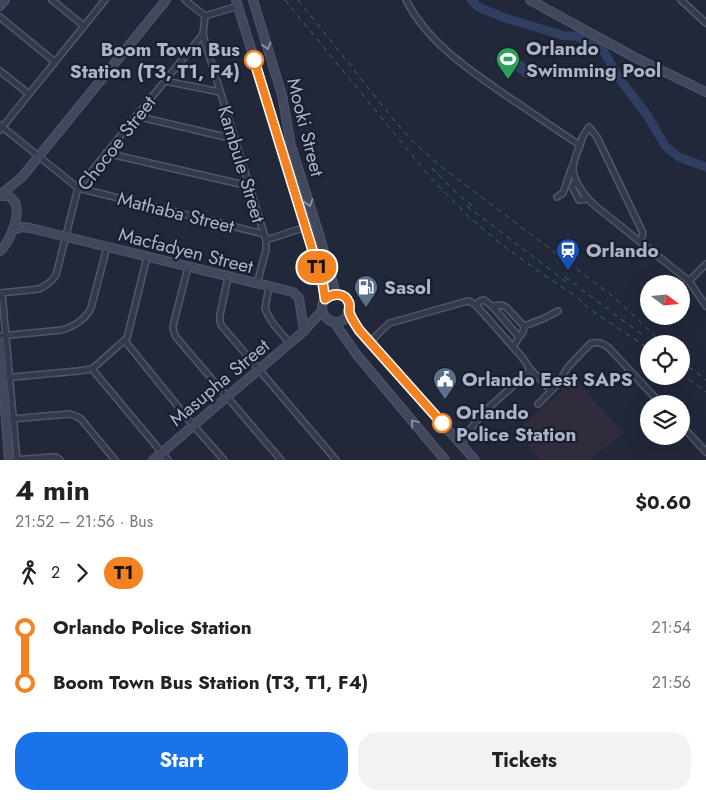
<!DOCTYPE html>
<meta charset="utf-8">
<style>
body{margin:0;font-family:Jost,sans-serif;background:#f2f2f2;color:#222;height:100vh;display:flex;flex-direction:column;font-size:19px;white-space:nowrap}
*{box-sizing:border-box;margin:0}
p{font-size:16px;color:#767676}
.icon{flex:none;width:28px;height:28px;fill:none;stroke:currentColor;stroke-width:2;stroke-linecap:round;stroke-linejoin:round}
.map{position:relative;height:460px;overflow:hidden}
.drawer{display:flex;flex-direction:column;background:#fff;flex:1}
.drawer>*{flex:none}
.badge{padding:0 10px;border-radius:16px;font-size:18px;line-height:32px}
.needle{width:32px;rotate:106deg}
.controls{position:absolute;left:640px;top:275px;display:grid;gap:10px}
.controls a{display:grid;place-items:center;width:50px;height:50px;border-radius:50%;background:#fff;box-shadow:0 5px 20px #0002;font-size:25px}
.map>.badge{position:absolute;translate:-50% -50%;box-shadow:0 0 0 2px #fff}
.legs{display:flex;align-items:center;gap:8px;height:55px;padding:0 15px;font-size:16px}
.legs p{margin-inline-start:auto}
.overview{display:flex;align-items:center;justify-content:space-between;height:85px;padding:0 15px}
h1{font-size:28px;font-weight:700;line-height:38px}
.button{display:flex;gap:10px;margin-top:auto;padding:10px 15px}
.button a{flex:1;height:58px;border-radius:20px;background:#1a73e8;color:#fff;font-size:20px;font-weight:700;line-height:58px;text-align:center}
.button a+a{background:#f2f2f2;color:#222}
ul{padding:0 15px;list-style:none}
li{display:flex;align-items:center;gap:18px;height:55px;font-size:19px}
li i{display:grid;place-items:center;width:8px;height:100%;margin:0 6px;background:currentColor}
li i::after{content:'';width:12px;height:12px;margin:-6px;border:4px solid;border-radius:50%;background:#fff}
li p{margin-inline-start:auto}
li:first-child i{background:linear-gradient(#0000 50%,currentColor 0)}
li:last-child i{background:linear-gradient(currentColor 50%,#0000 0)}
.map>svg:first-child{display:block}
.medical{fill:#302c3b}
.water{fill:#303e61}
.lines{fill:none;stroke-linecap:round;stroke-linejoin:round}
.river{stroke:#303e61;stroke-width:9}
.street-casing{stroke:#515768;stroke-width:8}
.secondary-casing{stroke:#515768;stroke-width:10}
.street{stroke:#333a4b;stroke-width:5}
.secondary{stroke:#41485e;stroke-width:8}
.rail{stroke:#555d72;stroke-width:1;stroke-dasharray:5 5;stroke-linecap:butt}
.oneway{stroke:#888ea2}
.line-1-casing{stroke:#fff;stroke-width:11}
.line-1{stroke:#f58220;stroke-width:8}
.stop-1-dot{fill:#fff;stroke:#f58220;stroke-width:2.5}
.labels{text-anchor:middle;stroke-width:4.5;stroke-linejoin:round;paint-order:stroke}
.poi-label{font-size:19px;font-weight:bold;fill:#aeb4c7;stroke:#191f2f;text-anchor:start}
.stop-label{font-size:19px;font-weight:bold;fill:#aeb4c7;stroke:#191f2f;text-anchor:end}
.street-label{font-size:19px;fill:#aeb4c7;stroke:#191f2f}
</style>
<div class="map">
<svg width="706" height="460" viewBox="0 0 706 460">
<rect width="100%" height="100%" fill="#20283a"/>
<path class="medical" d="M575,379L623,433L589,460H540L516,430Z"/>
<path class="water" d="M503,48L532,68L526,78L497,58Z"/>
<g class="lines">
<path class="river" d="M471,0L478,7L505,18L565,36H576L603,50L619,78L647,115L666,147L679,157L706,167"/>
<g class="street-casing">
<g id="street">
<path d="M52,0L84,26"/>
<path d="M185,0L205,16L238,6"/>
<path d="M406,0C427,42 469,70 507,96C531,112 555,129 580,145C577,153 573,161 573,169C574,185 590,203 603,212L689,281L706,306"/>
<path d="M681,0L706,23"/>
<path d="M205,16L203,34L205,42L266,240V250L257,284"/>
<path d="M0,17L55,62"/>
<path d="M0,71L29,94"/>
<path d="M165,81L220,92"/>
<path d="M136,116L234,139"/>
<path d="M0,125L78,188L264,234"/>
<path d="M0,130L105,0"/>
<path d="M580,145L583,136L589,127L597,137L643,233L642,237L640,242"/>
<path d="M106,153L249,186"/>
<path d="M576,180L572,187L579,200L588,199"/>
<path d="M557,197L563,193L572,167"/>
<path d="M266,240L306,227"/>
<path d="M188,267L173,326V329L176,337L281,460"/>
<path d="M228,277L220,315V320L221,325L336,460"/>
<path d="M689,281L706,264"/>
<path d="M269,287L265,308C269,321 281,333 290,343"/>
<path d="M0,293L39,289C46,286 51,282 56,275L78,188L203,34"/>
<path d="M2,293L17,460"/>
<path d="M476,305L480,301L484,300L492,306L519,337L513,347"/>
<path d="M492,306L501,305L506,307L524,326L523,332L519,337"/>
<path d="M524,326L545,318L558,311"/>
<path d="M0,336L62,330C75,326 85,320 91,308L107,247"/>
<path d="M125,341L193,425L224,460"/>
<path d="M370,342L385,327L390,323L464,302L469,301L476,305L522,357L530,369L525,376C501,397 475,415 462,445"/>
<path d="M92,369L168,460"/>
<path d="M530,369L543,382L551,391L557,385L568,367L590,344C597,341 602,343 608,347L661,404"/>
<path d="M3,378L78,371L92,369L127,338L147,257"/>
<path d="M538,404L551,391"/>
<path d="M11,419L69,414L76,416L81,419L115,460"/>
<path d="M681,425L706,452"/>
<path d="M14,460L52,457H56L60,460"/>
</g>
</g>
<g class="secondary-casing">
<g id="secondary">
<path d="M236,0L306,227L323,285L325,299"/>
<path d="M253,0L282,95L291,146L319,234L336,294"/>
<path d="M530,0L636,58L706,92"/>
<path d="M0,6L5,0"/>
<path d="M0,195L22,177L166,0"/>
<path d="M0,196C30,193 13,240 0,251"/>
<path d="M13,230L22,227L30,228L293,292L299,298L304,331"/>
<circle cx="336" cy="308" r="14"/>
<path d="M349,312L359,330L475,460"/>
<path d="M334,322L357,355L445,460"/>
<path d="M0,343L9,460"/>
<path d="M153,460L304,331L310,324L322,311"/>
</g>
</g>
<use href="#street" class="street"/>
<use href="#secondary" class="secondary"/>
<g class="rail">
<path d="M285,0L430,177L467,215L501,244L538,271L578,298L588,308L649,349"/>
<path d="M298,0L394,120L411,140L439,165L611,295L631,313L663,344"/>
<path d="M432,168L452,189L476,209"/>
<path d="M467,206L569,284"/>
<path d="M565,277L645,337"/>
<path d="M681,361L706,380"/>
<path d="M681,373L706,392"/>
</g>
</g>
<defs><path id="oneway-chevron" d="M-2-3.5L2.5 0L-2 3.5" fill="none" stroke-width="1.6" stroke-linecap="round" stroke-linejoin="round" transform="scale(1.25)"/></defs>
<g class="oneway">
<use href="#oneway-chevron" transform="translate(267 46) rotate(73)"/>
<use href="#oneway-chevron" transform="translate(309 203) rotate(73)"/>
<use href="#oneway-chevron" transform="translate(414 423) rotate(-130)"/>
</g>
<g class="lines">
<g class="line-1-casing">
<path id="line-1" d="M254,60L310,242L323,285L325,299C333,293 345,292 349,303C350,306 349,309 349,311C350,317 356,325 359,330L442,423"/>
</g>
<use href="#line-1" class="line-1"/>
</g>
<defs>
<g id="stadium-pin" transform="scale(1.25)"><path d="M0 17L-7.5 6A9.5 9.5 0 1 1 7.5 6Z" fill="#2e9e5b" stroke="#191f2f"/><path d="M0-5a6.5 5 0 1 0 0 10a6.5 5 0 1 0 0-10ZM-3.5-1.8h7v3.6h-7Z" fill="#fff"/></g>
<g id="station-pin" transform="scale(1.25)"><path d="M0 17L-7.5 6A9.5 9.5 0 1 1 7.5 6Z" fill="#1a4fb4" stroke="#191f2f"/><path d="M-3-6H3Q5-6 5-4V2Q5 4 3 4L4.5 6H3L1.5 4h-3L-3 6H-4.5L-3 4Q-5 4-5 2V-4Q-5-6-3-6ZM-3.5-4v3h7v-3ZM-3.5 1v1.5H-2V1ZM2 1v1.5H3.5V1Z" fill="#fff"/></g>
<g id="fuel-pin" transform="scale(1.25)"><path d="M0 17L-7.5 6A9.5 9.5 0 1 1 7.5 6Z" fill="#5c6f8a" stroke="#191f2f"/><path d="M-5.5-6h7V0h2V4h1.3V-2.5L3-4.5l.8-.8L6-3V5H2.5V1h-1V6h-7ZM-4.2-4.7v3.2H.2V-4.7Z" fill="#fff"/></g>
<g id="civic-pin" transform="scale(1.25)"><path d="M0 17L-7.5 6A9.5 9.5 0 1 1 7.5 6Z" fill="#5c6f8a" stroke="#191f2f"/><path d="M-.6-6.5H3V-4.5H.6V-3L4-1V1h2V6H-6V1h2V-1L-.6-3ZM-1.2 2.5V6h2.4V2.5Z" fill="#fff"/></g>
</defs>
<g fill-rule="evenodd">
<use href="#stadium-pin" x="508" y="59"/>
<use href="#station-pin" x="568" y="250"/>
<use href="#fuel-pin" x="366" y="287"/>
<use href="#civic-pin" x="445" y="379"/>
</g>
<g class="stop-1-dot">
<circle cx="254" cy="60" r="9"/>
<circle cx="442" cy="423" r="9"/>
</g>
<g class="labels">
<g class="poi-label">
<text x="526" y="55">Orlando<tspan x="526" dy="22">Swimming Pool</tspan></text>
<text x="586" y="257">Orlando</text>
<text x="384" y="294">Sasol</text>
<text x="462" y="386">Orlando Eest SAPS</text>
</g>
<g class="stop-label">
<text x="240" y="56">Boom Town Bus<tspan x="240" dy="22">Station (T3, T1, F4)</tspan></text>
<text x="456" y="419" text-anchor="start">Orlando<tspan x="456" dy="22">Police Station</tspan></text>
</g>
<g class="street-label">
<text transform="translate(306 127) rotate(76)" y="7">Mooki Street</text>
<text transform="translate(116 143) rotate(-52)" y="7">Chocoe Street</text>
<text transform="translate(242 164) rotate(73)" y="7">Kambule Street</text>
<text transform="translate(176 212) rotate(14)" y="7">Mathaba Street</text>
<text transform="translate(186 250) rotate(14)" y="7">Macfadyen Street</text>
<text transform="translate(219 382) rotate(-40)" y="7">Masupha Street</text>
</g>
</g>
</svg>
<div class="controls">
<a><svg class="needle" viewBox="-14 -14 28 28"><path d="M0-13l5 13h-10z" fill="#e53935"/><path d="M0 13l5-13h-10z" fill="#767676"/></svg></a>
<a><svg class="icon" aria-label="locate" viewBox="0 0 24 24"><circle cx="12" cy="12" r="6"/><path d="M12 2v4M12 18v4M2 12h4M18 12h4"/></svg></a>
<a><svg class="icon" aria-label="layers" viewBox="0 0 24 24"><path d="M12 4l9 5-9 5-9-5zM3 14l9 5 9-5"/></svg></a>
</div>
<b class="badge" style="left:317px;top:267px;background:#f58220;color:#111">T1</b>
</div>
<section class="drawer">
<div class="overview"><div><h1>4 min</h1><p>21:52 – 21:56 · Bus</p></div><b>$0.60</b></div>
<div class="legs"><svg class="icon" aria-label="walk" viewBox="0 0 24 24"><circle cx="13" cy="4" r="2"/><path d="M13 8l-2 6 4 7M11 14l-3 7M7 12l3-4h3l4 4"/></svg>2<svg class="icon" aria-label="forward" viewBox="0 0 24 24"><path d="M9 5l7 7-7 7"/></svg><b class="badge" style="background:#f58220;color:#111">T1</b></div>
<ul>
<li><i style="color:#f58220"></i><b>Orlando Police Station</b><p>21:54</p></li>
<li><i style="color:#f58220"></i><b>Boom Town Bus Station (T3, T1, F4)</b><p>21:56</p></li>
</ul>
<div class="button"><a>Start</a><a>Tickets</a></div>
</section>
